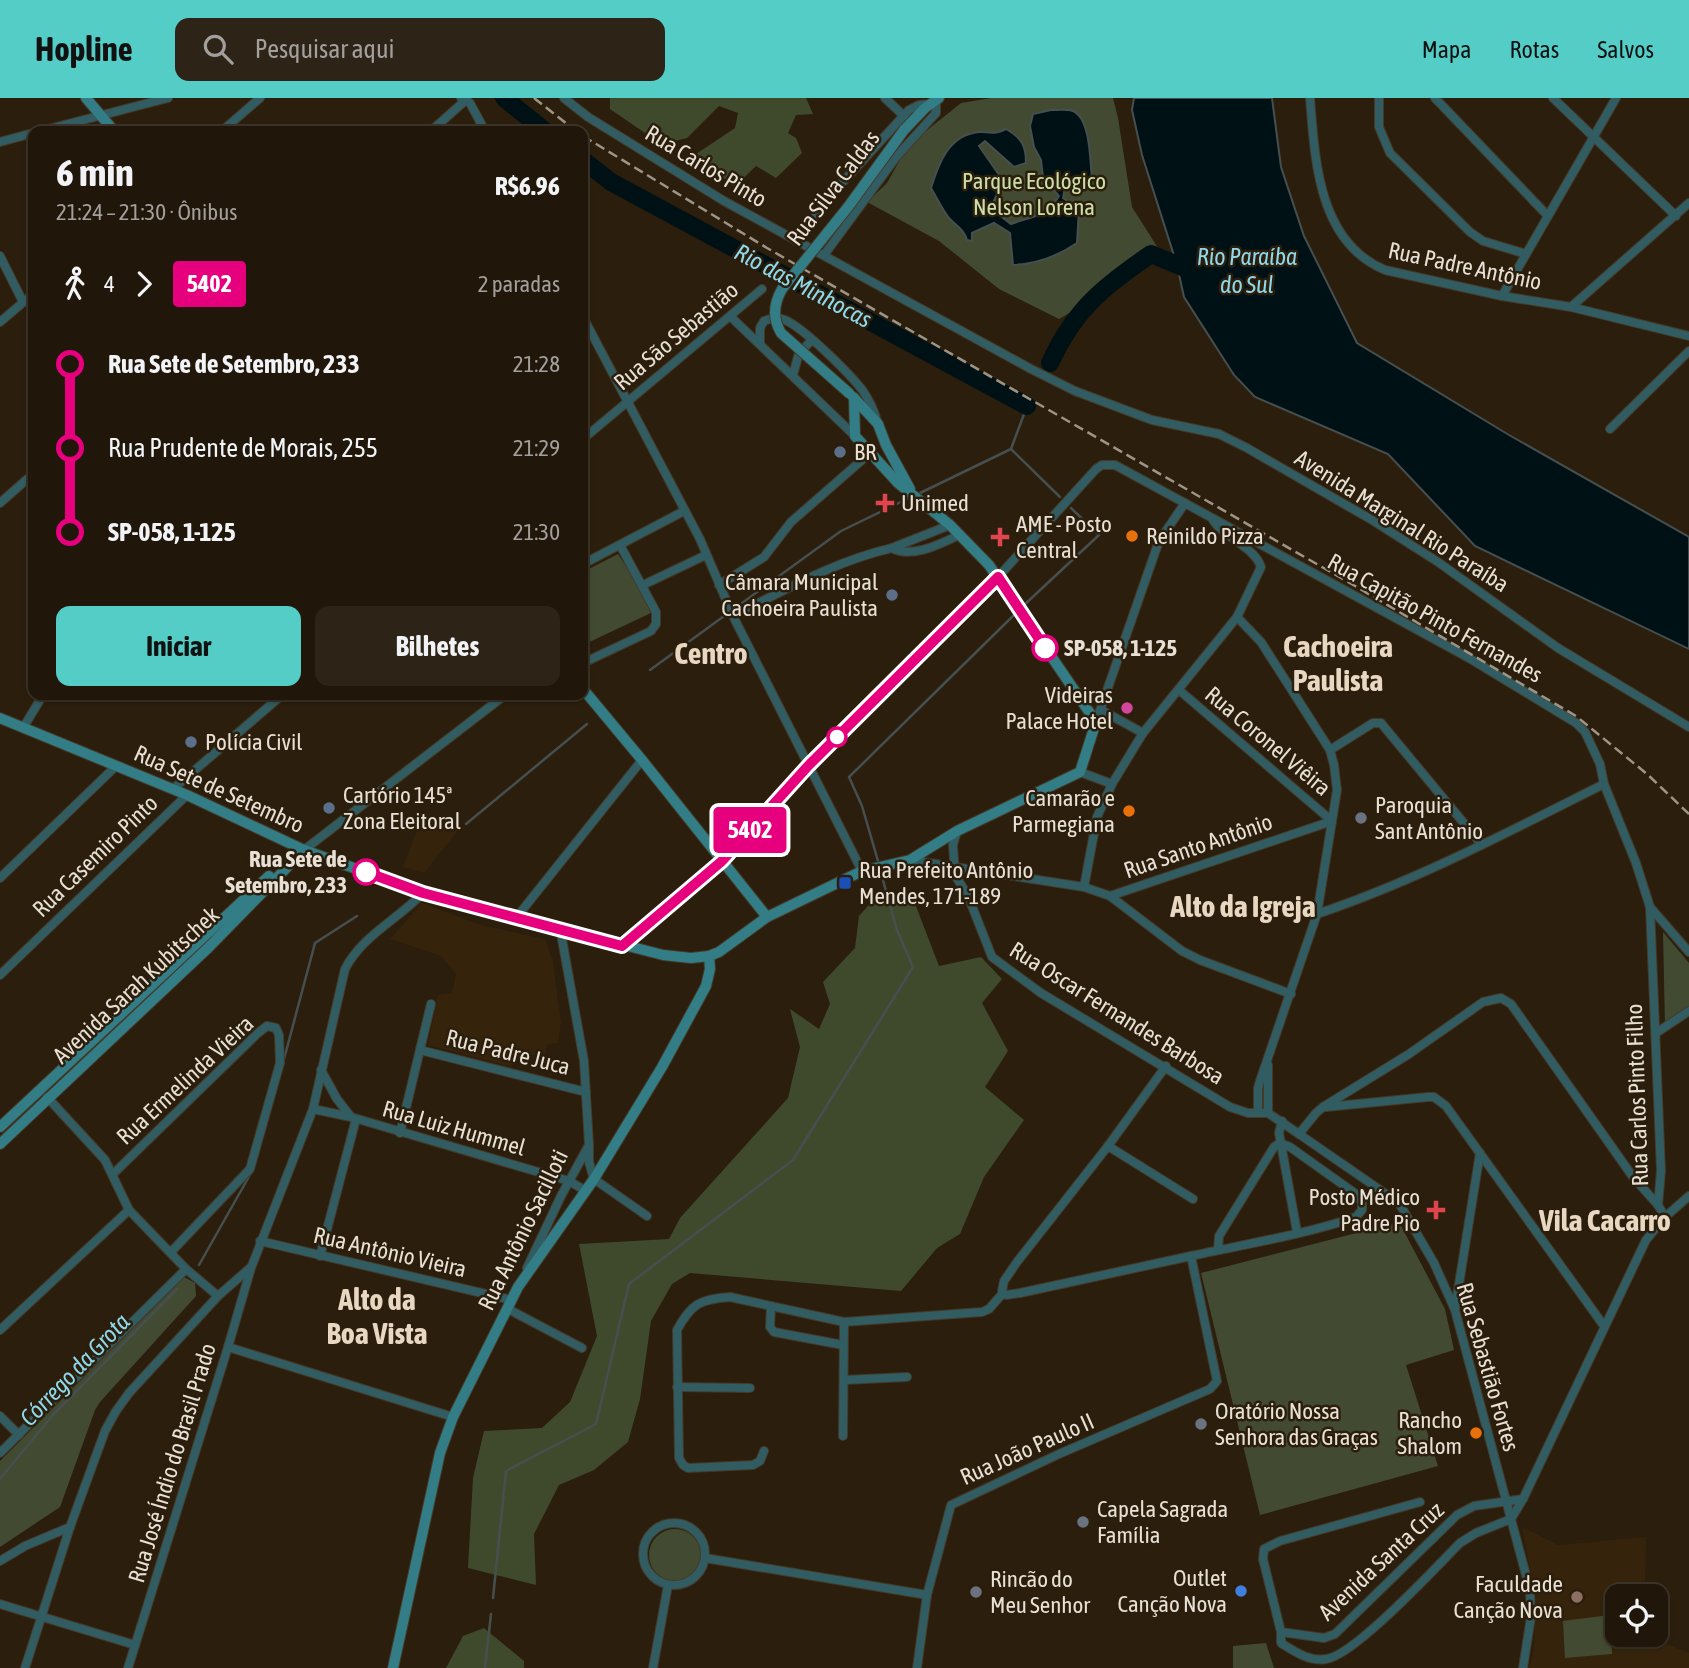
<!DOCTYPE html>
<html lang="pt">
<meta charset="utf-8">
<style>
body{margin:0;font-family:"Asap Condensed",sans-serif;background:#2d2317;color:#f1f3f6;height:100vh;display:flex;flex-direction:column;font-size:26px;white-space:nowrap}
*{box-sizing:border-box;margin:0}
p{font-size:23px;color:#a29f9c}
.icon{flex:none;width:38px;height:38px;fill:none;stroke:currentColor;stroke-width:2;stroke-linecap:round;stroke-linejoin:round}
.map{position:relative;flex:1;overflow:hidden}
.side{position:absolute;left:28px;top:28px;width:560px;height:574px;display:flex;flex-direction:column;background:#201609;border-radius:14px;box-shadow:0 2px 5px #0004,0 0 0 2px #3d352a}
.side>*{flex:none}
.badge{padding:0 14px;border-radius:5px;font-size:24px;line-height:46px}
.buttons{position:absolute;left:1605px;top:1486px;display:grid;gap:14px}
.buttons a{display:grid;place-items:center;width:63px;height:63px;border-radius:14px;background:#201609;box-shadow:0 2px 5px #0004,0 0 0 2px #3d352a;font-size:35px}
.map>.badge{position:absolute;translate:-50% -50%;box-shadow:0 0 0 4px #fff}
.legs{display:flex;align-items:center;gap:10px;height:77px;padding:0 28px;font-size:23px}
.legs p{margin-inline-start:auto}
.headline{display:flex;align-items:center;justify-content:space-between;height:119px;padding:0 28px}
h1{font-size:38px;font-weight:700;line-height:52px}
.cta{display:flex;gap:14px;margin-top:auto;padding:14px 28px}
.cta a{flex:1;height:80px;border-radius:14px;background:#54cdc7;color:#111;font-size:28px;font-weight:700;line-height:80px;text-align:center}
.cta a+a{background:#2d2317;color:#f1f3f6}
ul{padding:0 28px;list-style:none}
li{display:flex;align-items:center;gap:24px;height:84px;font-size:26px}
li i{display:grid;place-items:center;width:10px;height:100%;margin:0 9px;background:currentColor}
li i::after{content:'';width:18px;height:18px;margin:-9px;border:5px solid;border-radius:50%;background:#201609}
li p{margin-inline-start:auto}
li:first-child i{background:linear-gradient(#0000 50%,currentColor 0)}
li:last-child i{background:linear-gradient(currentColor 50%,#0000 0)}
header{display:flex;align-items:center;gap:42px;box-sizing:border-box;height:98px;padding:0 35px;background:#54cdc7;color:#111}
header strong{font-size:33px}
nav{display:flex;gap:38px;margin-inline-start:auto;font-size:24px}
.search{width:490px;height:63px;background:#2d2317;display:flex;align-items:center;gap:18px;box-sizing:border-box;padding:0 24px;border-radius:14px;color:#a29f9c;font-size:26px}
.map>svg:first-child{display:block}
.built{fill:#35240b}
.green{fill:#424b31}
.forest{fill:#3f4a2c}
.water{fill:#001116;stroke:#464f4f;stroke-width:2}
.lines{fill:none;stroke-linecap:round;stroke-linejoin:round}
.stream{stroke:#464f4f;stroke-width:2.5}
.river{stroke:#001116;stroke-width:18}
.street-casing{stroke:#453928;stroke-width:10}
.secondary-casing{stroke:#453928;stroke-width:12}
.street{stroke:#315c62;stroke-width:8}
.secondary{stroke:#337d86;stroke-width:10}
.rail{stroke:#9e9587;stroke-width:2.5;stroke-dasharray:10 5;stroke-linecap:butt}
.secondary-bridge-casing{stroke:#453928;stroke-width:12;stroke-linecap:butt}
.secondary-bridge{stroke:#337d86;stroke-width:10}
.line-1-casing{stroke:#fff;stroke-width:16}
.line-1{stroke:#e6007e;stroke-width:10}
.service-dot{fill:#5c6f8a;stroke:#2b1e0c;stroke-width:2.5}
.health-dot{fill:#e0444e;stroke:#2b1e0c;stroke-width:2.5}
.food-dot{fill:#e8710a;stroke:#2b1e0c;stroke-width:2.5}
.stop-1-dot{fill:#fff;stroke:#e6007e;stroke-width:3.5}
.hotel-dot{fill:#d1479c;stroke:#2b1e0c;stroke-width:2.5}
.worship-dot{fill:#6b7280;stroke:#2b1e0c;stroke-width:2.5}
.transit-dot{fill:#1a4fb4;stroke:#2b1e0c;stroke-width:2.5}
.shop-dot{fill:#3f7fe0;stroke:#2b1e0c;stroke-width:2.5}
.education-dot{fill:#8d6e63;stroke:#2b1e0c;stroke-width:2.5}
.labels{text-anchor:middle;stroke-width:5;stroke-linejoin:round;paint-order:stroke}
.street-label{font-size:23px;fill:#e8e0d5;stroke:#2b1e0c}
.park-label{font-size:23px;fill:#cbe0a8;stroke:#2b1e0c}
.poi-label{font-size:23px;fill:#e8e0d5;stroke:#2b1e0c;text-anchor:start}
.stop-label{font-size:23px;font-weight:bold;fill:#e8e0d5;stroke:#2b1e0c;text-anchor:start}
.water-label{font-size:24px;font-style:italic;fill:#8ed8eb;stroke:#2b1e0c}
.district-label{font-size:30px;font-weight:bold;fill:#e8d7c1;stroke:#2b1e0c}
</style>
<header>
<strong>Hopline</strong>
<div class="search"><svg class="icon" aria-label="search" viewBox="0 0 24 24"><circle cx="10" cy="10" r="6"/><path d="M15 15l6 6"/></svg>Pesquisar aqui</div>
<nav><a>Mapa</a><a>Rotas</a><a>Salvos</a></nav>
</header>
<div class="map">
<svg width="1689" height="1570" viewBox="0 0 1689 1570">
<rect width="100%" height="100%" fill="#2b1e0c"/>
<g class="built">
<path d="M424,714L460,730L424,775L403,769Z"/>
<path d="M422,805L481,827L545,841L553,863L561,924L558,945L547,946L545,960L514,952L512,969L428,947L438,897L452,895L456,876L441,858L390,841Z"/>
<path d="M1522,1429L1558,1447L1646,1439L1645,1498H1617V1536L1645,1537L1689,1555V1570H1529L1534,1551L1536,1500Z"/>
</g>
<g class="green">
<path d="M991,0H1113L1118,20L1132,109L1158,150L1126,173L1105,194L1059,221L999,191L939,143L867,104L887,85L901,60L916,41L961,5Z"/>
<path d="M618,456L637,485L651,515L583,547V474Z"/>
<path d="M1663,834L1689,865V909L1665,928Z"/>
<path d="M1399,1124L1445,1211L1454,1252L1406,1267L1438,1368L1260,1417L1201,1175Z"/>
<path d="M184,1179L195,1185L196,1198L100,1304L95,1312L60,1409L0,1449V1363Z"/>
<circle cx="675" cy="1457" r="26"/>
<path d="M1610,1517L1612,1556L1565,1560L1563,1523Z"/>
<path d="M1266,1545L1274,1570H1233V1548Z"/>
</g>
<g class="forest">
<path d="M610,0H806L813,16L796,17L788,35L796,40L802,55L776,80L756,68L734,89L696,56L735,30L738,15L719,8L687,40L661,46L610,11Z"/>
<path d="M876,799L914,803L939,868L981,859L1002,881L982,905L1008,953L985,989L1024,1022L984,1079L960,1136L937,1150L901,1193L690,1175L672,1186L651,1223L640,1301L628,1344L594,1372L559,1387L534,1436L536,1487L468,1470L473,1380L484,1333L542,1330L570,1304L597,1238L579,1146L669,1141L680,1120L788,1000L800,949L790,911L819,931L830,906L823,884L855,850L859,818Z"/>
<path d="M484,1530L524,1563V1570H446L463,1538Z"/>
</g>
<g class="water">
<path d="M1134,0H1272L1281,69L1304,138L1357,245L1509,337L1689,439V551L1475,448L1388,356L1255,299L1234,277L1184,199L1177,167L1142,57L1132,12Z"/>
<path d="M1051,12C1057,12 1068,11 1073,13C1091,21 1090,64 1092,81L1065,89L1063,100L1079,111L1077,145C1058,158 1036,166 1013,167L1010,135L994,125L972,135V143L967,142C964,131 956,128 949,120C942,111 937,100 931,90C939,64 949,37 979,34C992,33 993,38 1006,31C1022,40 1026,48 1026,65L1014,69L985,43L979,48L1004,84L992,106L994,113L1011,126C1032,118 1046,120 1059,98L1043,79L1041,62L1034,49L1030,28L1033,16Z"/>
</g>
<g class="lines">
<g class="stream">
<path d="M1012,352L1060,399"/>
<path d="M918,396L1011,351L1027,308"/>
<path d="M1023,508L1099,437L1071,410"/>
<path d="M650,572L841,433L909,400"/>
<path d="M466,726L587,626"/>
<path d="M878,763L862,708L849,679L1015,516"/>
<path d="M284,961L315,845L357,818"/>
<path d="M199,1167L251,1075"/>
<path d="M0,1381L52,1318L177,1191"/>
<path d="M493,1500L506,1373L596,1326L629,1186L793,1062L913,869L897,832L881,775"/>
<path d="M485,1570L491,1516"/>
</g>
<g class="river">
<path d="M504,0L545,33"/>
<path d="M583,62L611,84L1027,308"/>
<path d="M1050,265C1074,212 1104,188 1151,156L1199,176"/>
</g>
<g class="street-casing">
<g id="street">
<path d="M461,0L470,5L485,33"/>
<path d="M564,0L588,19L724,103L1031,271L1075,293L1152,322L1219,336L1247,350L1372,422L1438,464L1558,550L1689,629"/>
<path d="M885,0L904,18"/>
<path d="M1310,0C1315,62 1318,144 1385,172L1502,198L1571,209L1689,238"/>
<path d="M1379,0V29L1390,55L1470,134L1483,143L1526,156"/>
<path d="M1435,0L1548,118"/>
<path d="M1553,0L1676,118"/>
<path d="M41,33L168,0"/>
<path d="M222,33L260,0"/>
<path d="M431,33L467,1"/>
<path d="M0,44L33,35"/>
<path d="M796,143L840,87L909,12L919,7L930,6"/>
<path d="M824,157L897,58L936,15V0"/>
<path d="M0,158L23,204"/>
<path d="M1502,198L1616,0"/>
<path d="M1571,209L1689,105"/>
<path d="M583,219L700,441L733,518L862,773"/>
<path d="M731,219L855,338"/>
<path d="M0,224L33,196"/>
<path d="M760,245V230L764,223C771,220 777,219 785,222C804,230 850,276 863,293C869,302 874,312 877,323"/>
<path d="M793,277L799,255L811,243"/>
<path d="M1610,331L1689,253"/>
<path d="M583,341L762,191"/>
<path d="M0,405L33,376"/>
<path d="M950,427L892,450C912,461 940,446 959,437"/>
<path d="M583,466L684,413"/>
<path d="M998,479L1096,371L1102,367H1115L1469,560L1576,625L1585,634L1600,666L1604,686L1636,765L1650,809L1661,1073L1658,1107L1665,1119"/>
<path d="M643,487L706,457"/>
<path d="M719,487L764,459L791,424L870,355"/>
<path d="M733,518C785,492 835,463 892,450"/>
<path d="M1237,519L1261,544L1330,652L1334,667L1337,692L1317,816L1261,980L1258,990V1014"/>
<path d="M583,565L651,533L656,526V514L620,447"/>
<path d="M1179,592L1332,723"/>
<path d="M1101,612L1143,635"/>
<path d="M1096,624L1159,443L1185,405"/>
<path d="M23,630L43,597"/>
<path d="M1330,652L1373,625H1381L1482,747"/>
<path d="M1080,674L1112,686"/>
<path d="M173,691L282,597"/>
<path d="M957,733L953,747L955,777L968,798L992,859L1041,895L1230,1009L1248,1015H1268L1299,1036L1316,1015L1323,1009L1409,956L1483,904L1501,900L1511,906L1633,1079L1658,1107"/>
<path d="M304,752L505,597"/>
<path d="M910,762L1084,789L1110,798L1332,723"/>
<path d="M0,780L116,668"/>
<path d="M1084,789L1097,719L1112,686L1143,635L1237,519L1261,469C1254,448 1225,441 1213,422"/>
<path d="M1110,798L1182,853L1200,862L1291,896"/>
<path d="M1650,809L1689,854"/>
<path d="M1317,816C1416,783 1510,733 1604,686"/>
<path d="M516,820L642,662"/>
<path d="M0,877L187,697"/>
<path d="M1656,935L1689,913"/>
<path d="M420,952L586,994"/>
<path d="M1268,967V1015"/>
<path d="M1166,968L1108,1048L1017,1164L1004,1183L1002,1193L1006,1197L1020,1195L1191,1158C1246,1146 1303,1137 1356,1119L1362,1112V1104L1356,1096L1290,1049L1280,1045L1274,1049L1219,1138L1218,1152"/>
<path d="M321,972L337,1001L351,1019"/>
<path d="M47,999L105,1062L129,1112L186,1171L218,1198"/>
<path d="M1326,1009L1428,999H1434L1446,1008L1604,1228"/>
<path d="M313,1011L351,1019L569,1083L586,1093"/>
<path d="M1282,1023L1279,1035L1297,1134"/>
<path d="M400,1035L431,906"/>
<path d="M1299,1036L1399,1105L1434,1165L1455,1212L1530,1492L1531,1519L1523,1570"/>
<path d="M589,1048V1064L594,1081L647,1118"/>
<path d="M1108,1048L1193,1101"/>
<path d="M113,1076L258,935L267,928L276,930L279,937L280,965L250,1071L171,1154"/>
<path d="M260,1143L512,1202"/>
<path d="M320,1158L356,1021"/>
<path d="M527,1170L561,1098L589,1047L584,963L560,830"/>
<path d="M771,1208L770,1229L774,1234L843,1247"/>
<path d="M508,1211L582,1250"/>
<path d="M1455,1211L1480,1055"/>
<path d="M0,1232L129,1112"/>
<path d="M228,1249L453,1319"/>
<path d="M844,1282L907,1279"/>
<path d="M677,1289L750,1290"/>
<path d="M0,1318L19,1337"/>
<path d="M843,1338L844,1224"/>
<path d="M764,1353L760,1363L753,1367L688,1370L683,1367L679,1360L677,1232C691,1206 700,1201 730,1199L844,1224L982,1214L989,1211L1003,1195"/>
<path d="M0,1355L186,1171"/>
<path d="M1420,1404L1280,1443L1264,1451L1263,1461L1281,1534V1545C1294,1553 1309,1564 1326,1561C1354,1558 1436,1469 1460,1445L1476,1435L1511,1421L1523,1401L1646,1142L1665,1119L1689,1098"/>
<circle cx="674" cy="1456" r="31"/>
<path d="M705,1460L927,1497"/>
<path d="M0,1463L25,1448L70,1429"/>
<path d="M0,1506L135,1547"/>
<path d="M1281,1534L1324,1540L1335,1536L1457,1417L1474,1408L1523,1401"/>
<path d="M25,1570L70,1429L105,1333L116,1313L129,1295L218,1198L250,1170"/>
<path d="M128,1570L228,1249L251,1170L313,1011L345,871C362,838 397,822 423,795"/>
<path d="M653,1570L668,1487"/>
<path d="M917,1570L927,1497L951,1407L1059,1356L1210,1291L1217,1283L1191,1158"/>
</g>
</g>
<g class="secondary-casing">
<g id="secondary">
<path d="M86,0L114,33"/>
<path d="M904,32L925,10L939,0"/>
<path d="M853,299L878,326L886,347L910,391"/>
<path d="M583,591L642,662L767,819"/>
<path d="M0,620L187,697L304,752L423,795L663,857L691,860L709,858L719,854L767,819L862,773L910,762L957,733L1080,674L1096,624L989,467L950,427L898,385L855,338L854,300"/>
<path d="M622,848L722,763L809,667L998,479"/>
<path d="M0,1029L269,778"/>
<path d="M0,1046L208,850L304,752"/>
<path d="M393,1570L440,1355L453,1319L518,1189L594,1081L662,969L706,888L710,871L709,858"/>
</g>
</g>
<use href="#street" class="street"/>
<use href="#secondary" class="secondary"/>
<g class="rail">
<path d="M534,0L576,33"/>
<path d="M583,38L767,150L1355,488L1576,618L1647,676L1689,716"/>
</g>
<g class="secondary-bridge-casing">
<path id="secondary-bridge" d="M850,296L781,235C772,220 774,205 782,191L848,109L904,32"/>
</g>
<use href="#secondary-bridge" class="secondary-bridge"/>
</g>
<g class="lines">
<g class="line-1-casing">
<path id="line-1" d="M366,774L423,795L622,848L722,763L809,667L998,479L1045,550"/>
</g>
<use href="#line-1" class="line-1"/>
</g>
<g class="service-dot">
<circle cx="840" cy="354" r="7"/>
<circle cx="892" cy="497" r="7"/>
<circle cx="191" cy="644" r="7"/>
<circle cx="329" cy="710" r="7"/>
</g>
<g class="health-dot">
<path d="M881.5 394.5h7v7h7v7h-7v7h-7v-7h-7v-7h7z"/>
<path d="M996.5 428.5h7v7h7v7h-7v7h-7v-7h-7v-7h7z"/>
<path d="M1432.5 1101.5h7v7h7v7h-7v7h-7v-7h-7v-7h7z"/>
</g>
<g class="food-dot">
<circle cx="1132" cy="438" r="7"/>
<circle cx="1129" cy="713" r="7"/>
<circle cx="1476" cy="1335" r="7"/>
</g>
<g class="stop-1-dot">
<circle cx="1045" cy="550" r="12"/>
<circle cx="837" cy="639" r="9"/>
<circle cx="366" cy="774" r="12"/>
</g>
<circle class="hotel-dot" cx="1127" cy="610" r="7"/>
<g class="worship-dot">
<circle cx="1361" cy="720" r="7"/>
<circle cx="1201" cy="1326" r="7"/>
<circle cx="1083" cy="1424" r="7"/>
<circle cx="976" cy="1494" r="7"/>
</g>
<rect class="transit-dot" x="838" y="778" width="14" height="14" rx="3.5"/>
<circle class="shop-dot" cx="1241" cy="1493" r="7"/>
<circle class="education-dot" cx="1577" cy="1499" r="7"/>
<g class="labels">
<g class="street-label">
<text transform="translate(706 68) rotate(31)" y="8">Rua Carlos Pinto</text>
<text transform="translate(833 90) rotate(-53)" y="8">Rua Silva Caldas</text>
<text transform="translate(1465 168) rotate(12)" y="8">Rua Padre Antônio</text>
<text transform="translate(676 238) rotate(-40)" y="8">Rua São Sebastião</text>
<text transform="translate(1402 423) rotate(32)" y="8">Avenida Marginal Rio Paraíba</text>
<text transform="translate(1435 520) rotate(29)" y="8">Rua Capitão Pinto Fernandes</text>
<text transform="translate(1268 643) rotate(40)" y="8">Rua Coronel Viêira</text>
<text transform="translate(219 691) rotate(24)" y="8">Rua Sete de Setembro</text>
<text transform="translate(1198 748) rotate(-19)" y="8">Rua Santo Antônio</text>
<text transform="translate(95 758) rotate(-44)" y="8">Rua Casemiro Pinto</text>
<text transform="translate(136 887) rotate(-43)" y="8">Avenida Sarah Kubitschek</text>
<text transform="translate(1117 915) rotate(32)" y="8">Rua Oscar Fernandes Barbosa</text>
<text transform="translate(508 954) rotate(14)" y="8">Rua Padre Juca</text>
<text transform="translate(185 982) rotate(-43)" y="8">Rua Ermelinda Vieira</text>
<text transform="translate(1637 997) rotate(-92)" y="8">Rua Carlos Pinto Filho</text>
<text transform="translate(454 1030) rotate(16)" y="8">Rua Luiz Hummel</text>
<text transform="translate(523 1132) rotate(-64)" y="8">Rua Antônio Sacilloti</text>
<text transform="translate(390 1154) rotate(13)" y="8">Rua Antônio Vieira</text>
<text transform="translate(1488 1269) rotate(74)" y="8">Rua Sebastião Fortes</text>
<text transform="translate(1027 1351) rotate(-24)" y="8">Rua João Paulo II</text>
<text transform="translate(172 1365) rotate(-73)" y="8">Rua José Índio do Brasil Prado</text>
<text transform="translate(1381 1463) rotate(-43)" y="8">Avenida Santa Cruz</text>
</g>
<g class="park-label">
<text x="1034" y="91">Parque Ecológico<tspan x="1034" dy="26">Nelson Lorena</tspan></text>
</g>
<g class="poi-label">
<text x="854" y="362">BR</text>
<text x="901" y="413">Unimed</text>
<text x="1016" y="434">AME - Posto<tspan x="1016" dy="26">Central</tspan></text>
<text x="1146" y="446">Reinildo Pizza</text>
<text x="878" y="492" text-anchor="end">Câmara Municipal<tspan x="878" dy="26">Cachoeira Paulista</tspan></text>
<text x="1113" y="605" text-anchor="end">Videiras<tspan x="1113" dy="26">Palace Hotel</tspan></text>
<text x="205" y="652">Polícia Civil</text>
<text x="343" y="705">Cartório 145ª<tspan x="343" dy="26">Zona Eleitoral</tspan></text>
<text x="1115" y="708" text-anchor="end">Camarão e<tspan x="1115" dy="26">Parmegiana</tspan></text>
<text x="1375" y="715">Paroquia<tspan x="1375" dy="26">Sant Antônio</tspan></text>
<text x="859" y="780">Rua Prefeito Antônio<tspan x="859" dy="26">Mendes, 171-189</tspan></text>
<text x="1420" y="1107" text-anchor="end">Posto Médico<tspan x="1420" dy="26">Padre Pio</tspan></text>
<text x="1215" y="1321">Oratório Nossa<tspan x="1215" dy="26">Senhora das Graças</tspan></text>
<text x="1462" y="1330" text-anchor="end">Rancho<tspan x="1462" dy="26">Shalom</tspan></text>
<text x="1097" y="1419">Capela Sagrada<tspan x="1097" dy="26">Família</tspan></text>
<text x="1227" y="1488" text-anchor="end">Outlet<tspan x="1227" dy="26">Canção Nova</tspan></text>
<text x="990" y="1489">Rincão do<tspan x="990" dy="26">Meu Senhor</tspan></text>
<text x="1563" y="1494" text-anchor="end">Faculdade<tspan x="1563" dy="26">Canção Nova</tspan></text>
</g>
<g class="stop-label">
<text x="1064" y="558">SP-058, 1-125</text>
<text x="347" y="769" text-anchor="end">Rua Sete de<tspan x="347" dy="26">Setembro, 233</tspan></text>
</g>
<g class="water-label">
<text x="1247" y="167">Rio Paraíba<tspan x="1247" dy="28">do Sul</tspan></text>
<text transform="translate(803 188) rotate(28)" y="8">Rio das Minhocas</text>
<text transform="translate(75 1272) rotate(-46)" y="8">Córrego da Grota</text>
</g>
<g class="district-label">
<text x="1338" y="559">Cachoeira<tspan x="1338" dy="34">Paulista</tspan></text>
<text x="711" y="566">Centro</text>
<text x="1243" y="819">Alto da Igreja</text>
<text x="1605" y="1133">Vila Cacarro</text>
<text x="377" y="1212">Alto da<tspan x="377" dy="34">Boa Vista</tspan></text>
</g>
</g>
</svg>
<div class="buttons">
<a><svg class="icon" aria-label="locate" viewBox="0 0 24 24"><circle cx="12" cy="12" r="6"/><path d="M12 2v4M12 18v4M2 12h4M18 12h4"/></svg></a>
</div>
<b class="badge" style="left:750px;top:732px;background:#e6007e;color:#fff">5402</b>
<section class="side">
<div class="headline"><div><h1>6 min</h1><p>21:24 – 21:30 · Ônibus</p></div><b>R$6.96</b></div>
<div class="legs"><svg class="icon" aria-label="walk" viewBox="0 0 24 24"><circle cx="13" cy="4" r="2"/><path d="M13 8l-2 6 4 7M11 14l-3 7M7 12l3-4h3l4 4"/></svg>4<svg class="icon" aria-label="forward" viewBox="0 0 24 24"><path d="M9 5l7 7-7 7"/></svg><b class="badge" style="background:#e6007e;color:#fff">5402</b><p>2 paradas</p></div>
<ul>
<li><i style="color:#e6007e"></i><b>Rua Sete de Setembro, 233</b><p>21:28</p></li>
<li><i style="color:#e6007e"></i><span>Rua Prudente de Morais, 255</span><p>21:29</p></li>
<li><i style="color:#e6007e"></i><b>SP-058, 1-125</b><p>21:30</p></li>
</ul>
<div class="cta"><a>Iniciar</a><a>Bilhetes</a></div>
</section>
</div>
